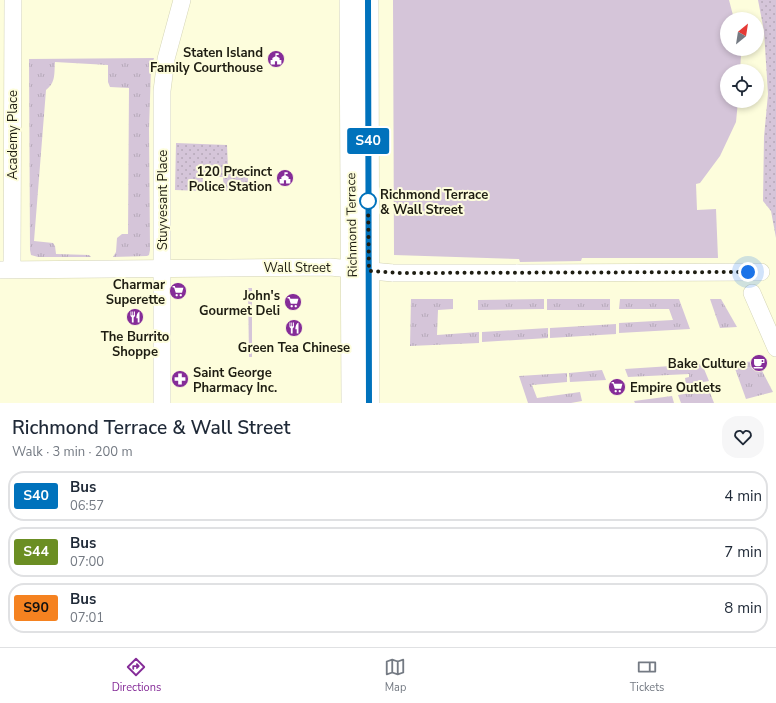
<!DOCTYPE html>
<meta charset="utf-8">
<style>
body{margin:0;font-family:"Nunito Sans",sans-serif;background:#f6f6f7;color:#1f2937;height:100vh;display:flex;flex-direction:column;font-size:15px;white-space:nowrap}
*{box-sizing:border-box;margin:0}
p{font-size:13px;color:#747a83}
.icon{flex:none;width:22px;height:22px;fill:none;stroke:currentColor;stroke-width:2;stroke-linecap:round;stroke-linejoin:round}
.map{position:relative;height:403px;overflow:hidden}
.details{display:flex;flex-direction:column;background:#fff;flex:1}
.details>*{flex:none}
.badge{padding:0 8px;border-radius:3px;font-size:14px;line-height:26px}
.needle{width:26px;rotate:30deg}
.buttons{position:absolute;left:720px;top:12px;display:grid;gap:8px}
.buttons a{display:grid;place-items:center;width:44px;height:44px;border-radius:50%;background:#fff;box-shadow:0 2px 6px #0003;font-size:20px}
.you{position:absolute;width:20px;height:20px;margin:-10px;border:3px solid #fff;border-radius:50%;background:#1a73e8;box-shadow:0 0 0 6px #1a73e833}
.map>.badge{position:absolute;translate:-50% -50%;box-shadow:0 0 0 2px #fff}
.round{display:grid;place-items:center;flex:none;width:42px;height:42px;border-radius:16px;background:#f6f6f7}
.summary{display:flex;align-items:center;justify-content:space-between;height:68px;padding:0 12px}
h1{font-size:19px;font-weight:600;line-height:30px}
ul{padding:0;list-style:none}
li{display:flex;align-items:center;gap:12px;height:50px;margin:0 8px 6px;padding:0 4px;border:2px solid #e0e1e3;border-radius:16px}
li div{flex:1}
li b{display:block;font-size:15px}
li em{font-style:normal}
li .badge{min-width:44px;font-weight:700;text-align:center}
.tab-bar{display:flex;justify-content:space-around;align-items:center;height:56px;border-top:1px solid #e0e1e3;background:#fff;font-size:11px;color:#747a83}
.tab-bar a{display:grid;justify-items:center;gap:2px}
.tab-bar .current{color:#852c98}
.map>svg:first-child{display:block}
.grass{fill:url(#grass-tufts)}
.park{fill:url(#park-dots)}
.pitch{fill:#d5c5d9}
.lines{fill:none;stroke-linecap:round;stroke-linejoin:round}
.minor-casing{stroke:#d3d3b4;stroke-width:18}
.major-casing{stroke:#d3d3b4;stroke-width:22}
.minor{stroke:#fff;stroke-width:17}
.major{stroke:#fff;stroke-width:21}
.minor-bridge-casing{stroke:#d3d3b4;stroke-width:18;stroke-linecap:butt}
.minor-bridge{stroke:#fff;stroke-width:17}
.line-casing{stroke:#fff;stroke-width:9}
.line{stroke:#0072bc;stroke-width:6}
.walk{stroke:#1e1d12;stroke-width:4;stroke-dasharray:0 7.2}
.stop-dot{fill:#fff;stroke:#0072bc;stroke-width:2}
.labels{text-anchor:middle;stroke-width:4;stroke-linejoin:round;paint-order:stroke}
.poi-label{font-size:13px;font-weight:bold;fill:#1e1d12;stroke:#fdfddc;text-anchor:end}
.street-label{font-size:13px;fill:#1e1d12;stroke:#fdfddc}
.stop-label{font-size:13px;font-weight:bold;fill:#1e1d12;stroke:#fdfddc;text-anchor:start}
</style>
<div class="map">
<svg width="776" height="403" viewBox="0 0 776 403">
<defs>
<pattern id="grass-tufts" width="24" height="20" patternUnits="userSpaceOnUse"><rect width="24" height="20" fill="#d5c5d9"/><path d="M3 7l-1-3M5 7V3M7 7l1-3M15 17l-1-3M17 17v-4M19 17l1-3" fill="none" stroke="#b6a9b9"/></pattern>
<pattern id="park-dots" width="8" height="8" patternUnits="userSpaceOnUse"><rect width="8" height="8" fill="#d5c5d9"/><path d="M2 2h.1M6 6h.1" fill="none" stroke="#b6a9b9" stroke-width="1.8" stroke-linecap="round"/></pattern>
</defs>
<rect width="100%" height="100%" fill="#fdfddc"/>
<g class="grass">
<path d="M154,58L151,68L149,129L150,250L149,255L147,256L113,257L116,252L117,238L122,234H128L129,88L110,87L108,82V65L55,62C54,74 56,82 46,90L34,241L53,243L55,246L56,254L89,255L91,257H38L31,255L30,250L29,59Z"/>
<path d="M248,288H252V357H249Z"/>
<path d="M411,299H453V309L438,310L437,335L479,332V343L410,346Z"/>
<path d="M544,299V309L478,310V300Z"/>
<rect x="547" y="299" width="63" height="11"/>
<path d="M620,299H679L690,329L619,333V323L673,320L669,309H619Z"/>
<path d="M710,299H721L737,327L720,328Z"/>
<path d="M616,324V334L550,338V328Z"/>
<path d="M548,328V338L482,342V332Z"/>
<path d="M757,361L773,392L746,399L733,363Z"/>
<path d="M702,364L709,381L686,385L685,378L689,377V374L628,377L625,369Z"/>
<path d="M602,370L606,380L570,382L569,373Z"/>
<path d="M567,373V382L532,385L537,398L580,392L582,401L571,403H528L519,376Z"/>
<path d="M709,390L714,403H681L678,395Z"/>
<path d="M672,396L674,403H635L634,401Z"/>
</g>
<g class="park">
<path d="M758,0H776V238L771,211L763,201L764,137L768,94L764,31Z"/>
<path d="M176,143L227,145L228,168L248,178V191H224L223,177H203L202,191L175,190Z"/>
</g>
<path class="pitch" d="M393,0H729L734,19H727V49H740L741,55L740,71H727V101H738L736,122L720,156L700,183L696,184L697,210L716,209L718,258H582L581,261L520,262L519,259L394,255Z"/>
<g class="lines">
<g class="minor-casing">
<g id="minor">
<path d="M12,269L13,0"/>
<path d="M0,270L330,267L393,273"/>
<path d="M516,273L761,272"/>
<path d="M752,293L776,348"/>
<path d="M162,403V91L166,59L182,0"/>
</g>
</g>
<g class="major-casing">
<g id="major">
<path d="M350,0L352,403"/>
<path d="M368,0L369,403"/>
</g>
</g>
<use href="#minor" class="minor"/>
<use href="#major" class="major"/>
<g class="minor-bridge-casing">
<path id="minor-bridge" d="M393,273H516"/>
</g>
<use href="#minor-bridge" class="minor-bridge"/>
</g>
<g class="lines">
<g class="line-casing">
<path id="line" d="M368,0L369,403"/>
</g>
<use href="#line" class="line"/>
<path class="walk" d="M368,201L369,271L401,273L748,272"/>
</g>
<defs>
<g id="civic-disc" transform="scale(0.9)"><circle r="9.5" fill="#852c98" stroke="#fdfddc"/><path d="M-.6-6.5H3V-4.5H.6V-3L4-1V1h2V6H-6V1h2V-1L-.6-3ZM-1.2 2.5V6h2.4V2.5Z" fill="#fff"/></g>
<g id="supermarket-disc" transform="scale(0.9)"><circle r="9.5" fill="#852c98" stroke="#fdfddc"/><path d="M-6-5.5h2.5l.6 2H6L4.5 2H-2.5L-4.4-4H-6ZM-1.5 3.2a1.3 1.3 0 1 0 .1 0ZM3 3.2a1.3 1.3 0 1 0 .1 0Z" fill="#fff"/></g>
<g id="restaurant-disc" transform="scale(0.9)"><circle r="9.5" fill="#852c98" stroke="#fdfddc"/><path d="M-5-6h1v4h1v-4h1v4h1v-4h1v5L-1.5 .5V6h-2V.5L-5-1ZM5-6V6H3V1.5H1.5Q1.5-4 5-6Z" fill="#fff"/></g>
<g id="cafe-disc" transform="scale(0.9)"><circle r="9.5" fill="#852c98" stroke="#fdfddc"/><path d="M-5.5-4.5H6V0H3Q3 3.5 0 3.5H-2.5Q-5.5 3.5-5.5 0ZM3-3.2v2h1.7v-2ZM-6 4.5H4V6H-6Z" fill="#fff"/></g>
<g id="pharmacy-disc" transform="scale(0.9)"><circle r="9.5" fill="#852c98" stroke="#fdfddc"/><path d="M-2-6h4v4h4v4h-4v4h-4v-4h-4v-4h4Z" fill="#fff"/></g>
</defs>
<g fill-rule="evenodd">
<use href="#civic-disc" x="276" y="59"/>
<use href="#civic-disc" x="285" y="178"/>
<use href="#supermarket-disc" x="178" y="291"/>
<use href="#supermarket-disc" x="293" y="302"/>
<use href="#restaurant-disc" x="135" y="317"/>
<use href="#restaurant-disc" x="294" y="328"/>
<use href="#cafe-disc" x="759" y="363"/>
<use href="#pharmacy-disc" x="180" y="379"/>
<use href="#supermarket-disc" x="617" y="387"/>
</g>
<circle class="stop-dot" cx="368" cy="201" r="8"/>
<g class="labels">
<g class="poi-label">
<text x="263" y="57">Staten Island<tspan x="263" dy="15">Family Courthouse</tspan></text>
<text x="272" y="176">120 Precinct<tspan x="272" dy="15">Police Station</tspan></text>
<text x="165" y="289">Charmar<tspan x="165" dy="15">Superette</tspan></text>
<text x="280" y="300">John's<tspan x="280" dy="15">Gourmet Deli</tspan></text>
<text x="135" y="341" text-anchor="middle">The Burrito<tspan x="135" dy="15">Shoppe</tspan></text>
<text x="294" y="352" text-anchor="middle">Green Tea Chinese</text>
<text x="746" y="368">Bake Culture</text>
<text x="193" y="377" text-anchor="start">Saint George<tspan x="193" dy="15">Pharmacy Inc.</tspan></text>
<text x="630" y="392" text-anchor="start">Empire Outlets</text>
</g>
<g class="street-label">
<text transform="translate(12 135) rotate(-90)" y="5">Academy Place</text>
<text transform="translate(162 200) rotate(-90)" y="5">Stuyvesant Place</text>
<text transform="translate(351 225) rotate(-91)" y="5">Richmond Terrace</text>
<text x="297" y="272">Wall Street</text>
</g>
<g class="stop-label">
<text x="380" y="199">Richmond Terrace<tspan x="380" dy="15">&amp; Wall Street</tspan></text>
</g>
</g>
</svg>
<div class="buttons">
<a><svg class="needle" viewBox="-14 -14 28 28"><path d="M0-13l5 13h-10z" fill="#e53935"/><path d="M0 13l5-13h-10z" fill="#747a83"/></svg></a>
<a><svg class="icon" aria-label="locate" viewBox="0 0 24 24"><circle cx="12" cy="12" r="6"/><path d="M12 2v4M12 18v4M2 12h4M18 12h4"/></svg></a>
</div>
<div class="you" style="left:748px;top:272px"></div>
<b class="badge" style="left:368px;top:141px;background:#0072bc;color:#fff">S40</b>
</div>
<section class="details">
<div class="summary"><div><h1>Richmond Terrace &amp; Wall Street</h1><p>Walk · 3 min · 200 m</p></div><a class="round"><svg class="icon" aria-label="heart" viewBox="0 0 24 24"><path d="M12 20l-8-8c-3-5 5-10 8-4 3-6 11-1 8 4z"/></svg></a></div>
<ul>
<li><span class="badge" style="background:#0072bc;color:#fff">S40</span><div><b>Bus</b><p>06:57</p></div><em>4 min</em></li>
<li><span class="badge" style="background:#6b8e23;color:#fff">S44</span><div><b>Bus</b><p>07:00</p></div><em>7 min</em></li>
<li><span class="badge" style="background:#f58220;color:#111">S90</span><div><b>Bus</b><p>07:01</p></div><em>8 min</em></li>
</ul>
</section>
<nav class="tab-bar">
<a class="current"><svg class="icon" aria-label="directions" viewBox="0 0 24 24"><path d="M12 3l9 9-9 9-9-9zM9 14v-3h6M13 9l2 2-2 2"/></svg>Directions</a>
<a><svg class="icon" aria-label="map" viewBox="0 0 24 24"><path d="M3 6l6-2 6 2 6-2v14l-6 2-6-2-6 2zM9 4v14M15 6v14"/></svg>Map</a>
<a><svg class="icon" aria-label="tickets" viewBox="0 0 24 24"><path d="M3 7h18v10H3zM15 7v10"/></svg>Tickets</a>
</nav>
